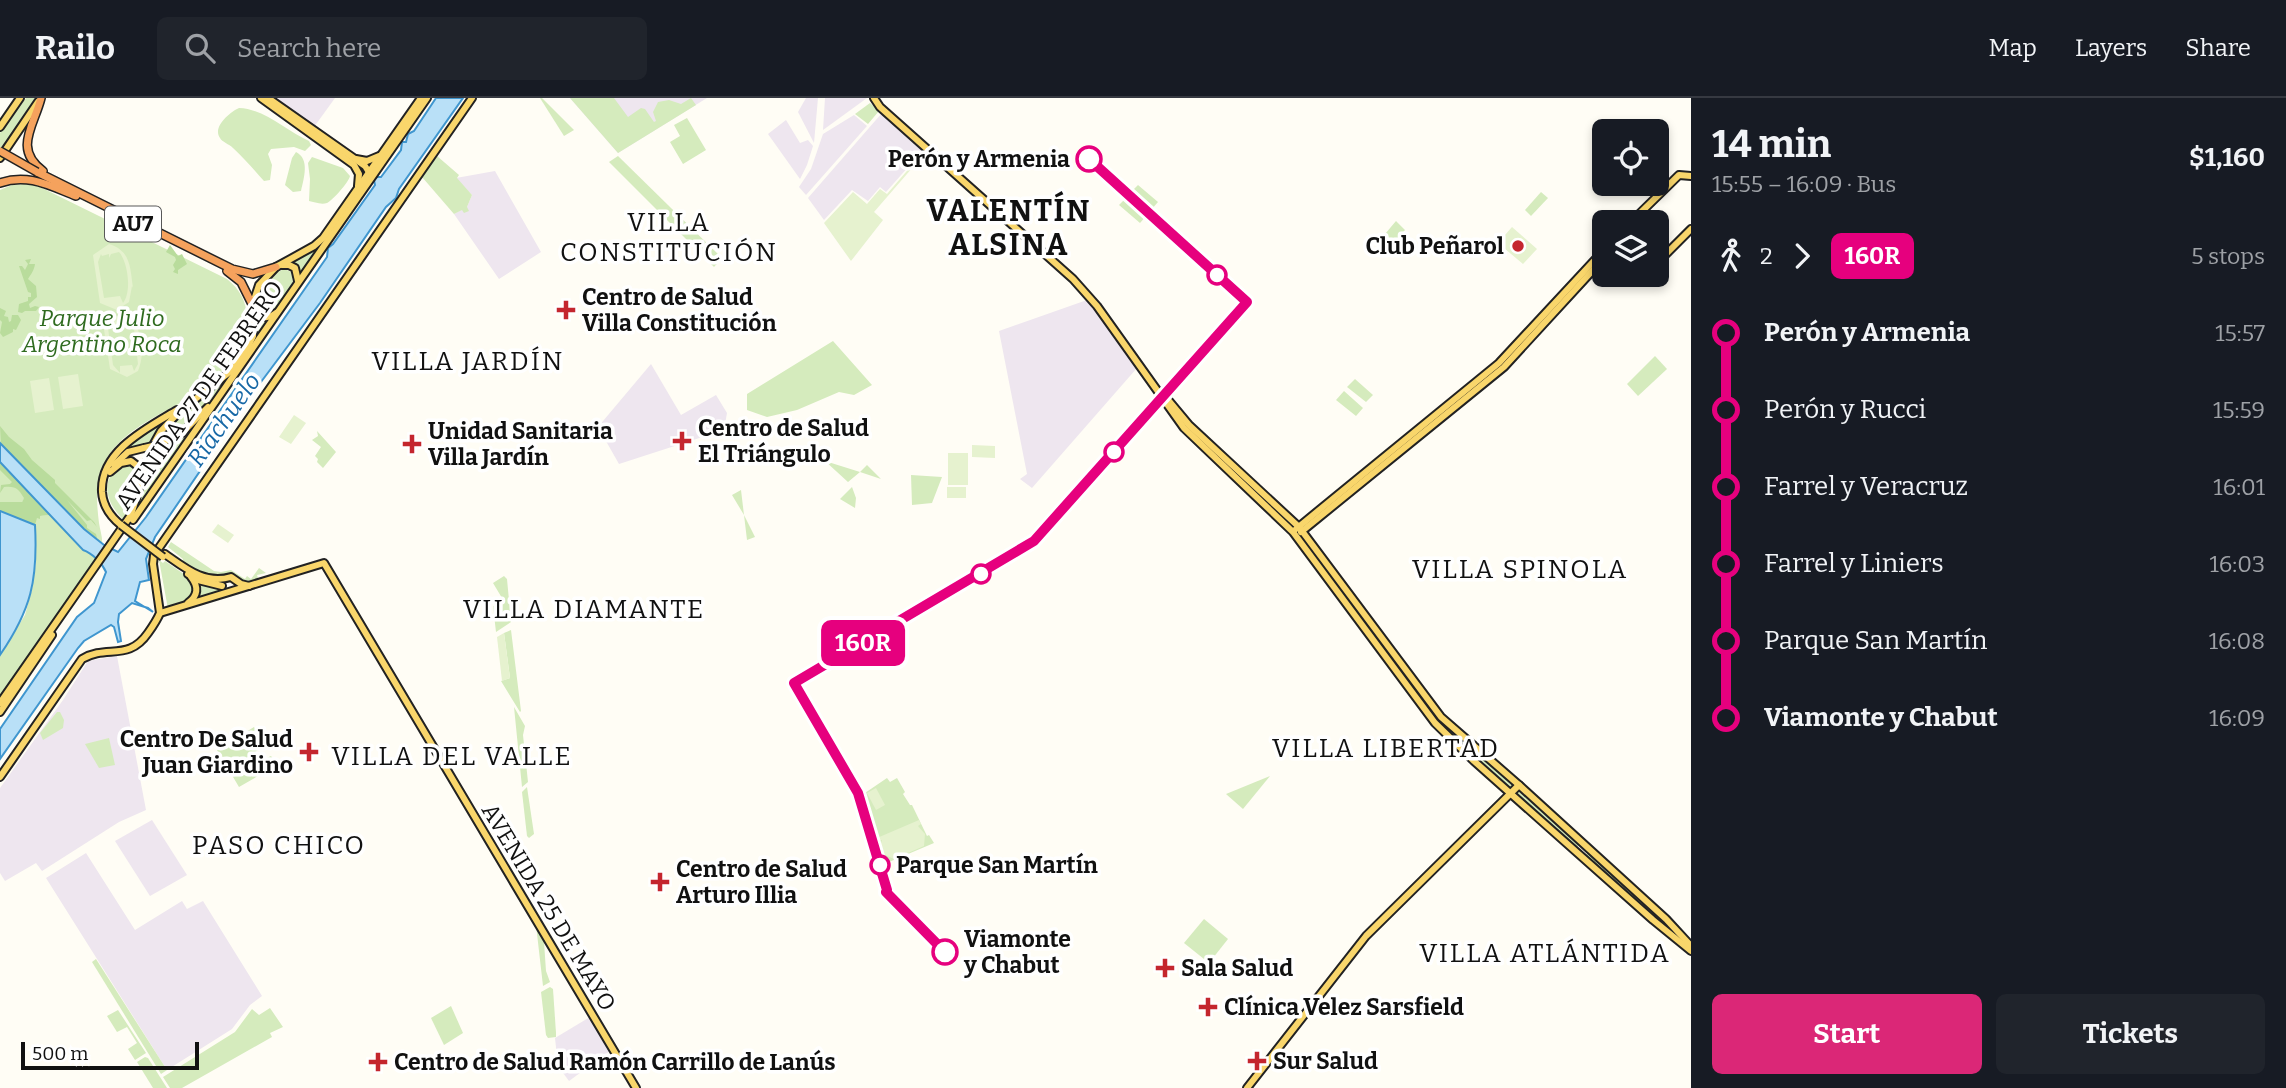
<!DOCTYPE html>
<meta charset="utf-8">
<style>
body{margin:0;font-family:Bitter,serif;background:#20242c;color:#f1f3f6;height:100vh;display:flex;flex-direction:column;font-size:26px;white-space:nowrap}
*{box-sizing:border-box;margin:0}
p{font-size:23px;color:#9ea1a6}
.icon{flex:none;width:38px;height:38px;fill:none;stroke:currentColor;stroke-width:2;stroke-linecap:round;stroke-linejoin:round}
.map{position:relative;flex:1;overflow:hidden}
.panel{display:flex;flex-direction:column;background:#171b24;width:595px}
.panel>*{flex:none}
.badge{padding:0 14px;border-radius:10px;font-size:24px;line-height:46px}
.controls{position:absolute;left:1592px;top:21px;display:grid;gap:14px}
.controls a{display:grid;place-items:center;width:77px;height:77px;border-radius:10px;background:#171b24;box-shadow:0 4px 10px #0003;font-size:35px}
.scale{position:absolute;left:21px;bottom:18px;width:178px;box-sizing:border-box;padding-left:7px;border:4px solid #111;border-top:0;font-size:19px;line-height:24px;white-space:nowrap;color:#111;-webkit-text-stroke:5px #fff;paint-order:stroke}
.map>.badge{position:absolute;translate:-50% -50%;box-shadow:0 0 0 4px #fff}
.legs{display:flex;align-items:center;gap:10px;height:77px;padding:0 21px;font-size:23px}
.legs p{margin-inline-start:auto}
.head{display:flex;align-items:center;justify-content:space-between;height:119px;padding:0 21px}
h1{font-size:38px;font-weight:700;line-height:52px}
.cta{display:flex;gap:14px;margin-top:auto;padding:14px 21px}
.cta a{flex:1;height:80px;border-radius:10px;background:#db2777;color:#fff;font-size:28px;font-weight:700;line-height:80px;text-align:center}
.cta a+a{background:#20242c;color:#f1f3f6}
ul{padding:0 21px;list-style:none}
li{display:flex;align-items:center;gap:24px;height:77px;font-size:26px}
li i{display:grid;place-items:center;width:10px;height:100%;margin:0 9px;background:currentColor}
li i::after{content:'';width:18px;height:18px;margin:-9px;border:5px solid;border-radius:50%;background:#171b24}
li p{margin-inline-start:auto}
li:first-child i{background:linear-gradient(#0000 50%,currentColor 0)}
li:last-child i{background:linear-gradient(currentColor 50%,#0000 0)}
header{display:flex;align-items:center;gap:42px;box-sizing:border-box;height:98px;padding:0 35px;background:#171b24;border-bottom:2px solid #363941}
header strong{font-size:33px}
nav{display:flex;gap:38px;margin-inline-start:auto;font-size:24px}
.search{width:490px;height:63px;background:#20242c;display:flex;align-items:center;gap:18px;box-sizing:border-box;padding:0 24px;border-radius:10px;color:#9ea1a6;font-size:26px}
main{display:flex;flex:1;min-height:0}
.map>svg:first-child{display:block}
.industrial{fill:#eee6ef}
.green{fill:#d5ebbd}
.forest{fill:#b9dc9c}
.pitch{fill:#e6f2cf;fill-rule:evenodd}
.water{fill:#b9e0f7;stroke:#3f96cf;stroke-width:2}
.lines{fill:none;stroke-linecap:round;stroke-linejoin:round}
.major-casing{stroke:#222;stroke-width:10}
.highway-casing{stroke:#222;stroke-width:10}
.major{stroke:#f9d66b;stroke-width:6}
.highway{stroke:#f5a25d;stroke-width:7}
.major-bridge-casing{stroke:#222;stroke-width:10;stroke-linecap:butt}
.highway-bridge-casing{stroke:#222;stroke-width:10;stroke-linecap:butt}
.major-bridge{stroke:#f9d66b;stroke-width:6}
.highway-bridge{stroke:#f5a25d;stroke-width:7}
.line-1-casing{stroke:#fff;stroke-width:16}
.line-1{stroke:#e6007e;stroke-width:10}
.stop-1-dot{fill:#fff;stroke:#e6007e;stroke-width:3.5}
.poi-dot{fill:#c4262e;stroke:#fff;stroke-width:2.5}
.labels{text-anchor:middle;stroke-width:7;stroke-linejoin:round;paint-order:stroke}
.shield{fill:#fff;stroke:#585858;stroke-width:2}
.shield-label{font-size:21px;font-weight:bold;fill:#111}
.stop-label{font-size:23px;font-weight:bold;fill:#111;stroke:#fff;text-anchor:start}
.poi-label{font-size:23px;font-weight:bold;fill:#111;stroke:#fff;text-anchor:start}
.park-label{font-size:23px;font-style:italic;fill:#2f6b1f;stroke:#fff}
.street-label{font-size:23px;fill:#111;stroke:#fff}
.water-label{font-size:24px;font-style:italic;fill:#1768a6;stroke:#fff}
.quarter-label{font-size:26px;letter-spacing:2px;fill:#111;stroke:#fff}
.district-label{font-size:30px;font-weight:bold;letter-spacing:2px;fill:#111;stroke:#fff}
</style>
<header>
<strong>Railo</strong>
<div class="search"><svg class="icon" aria-label="search" viewBox="0 0 24 24"><circle cx="10" cy="10" r="6"/><path d="M15 15l6 6"/></svg>Search here</div>
<nav><a>Map</a><a>Layers</a><a>Share</a></nav>
</header>
<main>
<div class="map">
<svg width="1691" height="990" viewBox="0 0 1691 990">
<rect width="100%" height="100%" fill="#fffdf5"/>
<g class="industrial">
<path d="M273,0H335L314,29Z"/>
<path d="M570,0H707L618,55Z"/>
<path d="M806,0H818L814,45L798,14Z"/>
<path d="M825,0H867L823,32Z"/>
<path d="M882,15L925,50L886,94L880,89L868,103L852,92L824,122L808,100Z"/>
<path d="M854,17L867,28L806,97L799,89L811,71L823,36Z"/>
<path d="M786,22L800,45L808,42L813,48L807,67L800,81L768,36Z"/>
<path d="M495,73L541,154L499,181L454,116L467,109L472,97L456,80Z"/>
<path d="M1087,202L1137,270L1032,390L1020,381L1027,376L999,233Z"/>
<path d="M651,266L681,317L716,297L727,315L724,332L619,366L598,329Z"/>
<path d="M117,558L146,712L119,724L42,773L36,765L5,783L0,775V690L63,602L88,563Z"/>
<path d="M152,722L187,777L150,798L115,743Z"/>
<path d="M86,755L135,832L182,803L187,811L203,803L262,898L250,907L232,931L167,972L46,780Z"/>
<path d="M590,919L610,953L569,983L558,968L555,940Z"/>
</g>
<g class="green">
<path d="M26,0H37L0,55V35Z"/>
<path d="M540,0H542L574,32L564,38Z"/>
<path d="M570,0H614L628,19L641,10L645,11L654,24L656,23L653,14L658,4L669,2L681,6L691,0L696,7L618,55Z"/>
<path d="M870,5L879,13L868,26L855,16Z"/>
<path d="M239,10C265,11 286,33 309,43L311,47L305,53L294,49L271,51L268,56L272,67L270,82L264,83C254,72 244,60 233,50C229,46 222,44 220,40C212,29 230,14 239,10Z"/>
<path d="M687,20L706,52L683,66L670,44L680,38L674,27Z"/>
<path d="M296,54C310,61 304,80 301,93L293,94L285,87L292,60Z"/>
<path d="M437,58L459,77L457,80L472,97L467,109L469,113L464,115L462,112L454,116L422,79Z"/>
<path d="M618,58L722,160L714,169L609,64Z"/>
<path d="M312,59L343,70L350,78C349,84 332,103 327,105C321,107 314,104 309,103L310,81L308,65Z"/>
<path d="M368,78L299,181L298,173L283,166L316,148Z"/>
<path d="M24,86L36,87L227,181C242,193 249,208 246,228C235,302 150,304 111,354C94,376 96,400 99,425C100,432 103,440 102,447C102,451 98,457 96,461L3,597H0V557L25,517L32,491L36,464L35,421L40,418L50,417L25,399L22,404H0V92L12,87Z"/>
<path d="M1138,87L1158,104L1151,112L1131,94Z"/>
<path d="M1541,94L1548,100L1531,118L1525,112Z"/>
<path d="M1127,99L1147,117L1140,125L1119,107Z"/>
<path d="M1396,123L1405,132L1385,154L1380,149L1389,139L1385,136Z"/>
<path d="M285,171L291,174L293,184C285,195 277,217 261,213C251,196 268,175 285,171Z"/>
<path d="M257,216L273,218L245,258L195,321L180,335L157,345L178,318L218,287L251,246Z"/>
<path d="M833,243L872,287L854,297L839,294L797,312L767,319L747,312V296Z"/>
<path d="M1655,258L1667,271L1638,298L1627,286Z"/>
<path d="M1355,281L1373,297L1366,304L1347,289Z"/>
<path d="M1344,293L1363,310L1356,318L1336,302Z"/>
<path d="M214,303L131,422C142,399 145,373 155,349L171,344Z"/>
<path d="M174,316L152,346L128,352L111,366L128,345Z"/>
<path d="M317,333L336,354L323,370L317,364L318,361L315,358L321,349L312,342L318,338Z"/>
<path d="M810,350L825,363L860,374L867,367L881,381L860,374L848,384L825,363L805,355Z"/>
<path d="M127,364L138,370C142,389 133,406 125,423C113,413 99,390 113,375C117,371 123,368 127,364Z"/>
<path d="M911,377L942,379L932,405L912,407Z"/>
<path d="M852,389L856,400L855,410L840,401Z"/>
<path d="M741,392L744,417L755,439L747,442L744,417L732,397Z"/>
<path d="M1302,433L1441,619L1581,744L1575,752L1435,625L1296,438Z"/>
<path d="M171,444L214,473L221,474L231,472L245,481L247,478L251,481L259,470L266,475L257,477L259,483L247,486L232,476L214,479L199,474L182,464L183,461L168,449Z"/>
<path d="M159,462L163,465L165,463L188,479L195,490L188,504L168,511Z"/>
<path d="M504,478L507,481L511,524L496,534L493,508L503,506L502,500L493,485Z"/>
<path d="M196,482L221,491L219,495L192,506Z"/>
<path d="M511,532L521,613L520,614L501,583L510,580L504,535Z"/>
<path d="M514,609L525,628L523,637L528,684L522,689Z"/>
<path d="M57,614H60L64,622L63,630L43,642L40,635Z"/>
<path d="M254,629L266,648L255,654L260,663L271,658L277,667L239,689L217,652Z"/>
<path d="M109,640L115,667L99,670L85,646Z"/>
<path d="M1270,678L1243,711L1226,696Z"/>
<path d="M887,680L890,684L897,680L905,694L903,696L910,707H912L927,738L929,737L934,745L882,767L862,697Z"/>
<path d="M527,689L534,736L529,740L527,738L522,694Z"/>
<path d="M1590,753L1673,829L1668,835L1583,760Z"/>
<path d="M1204,821L1228,841L1209,865L1184,845Z"/>
<path d="M536,827L546,842L544,844L546,873L550,884L543,888Z"/>
<path d="M96,861L167,972L161,976L92,864Z"/>
<path d="M550,889L553,891L556,935V939L548,940L546,937L541,894Z"/>
<path d="M451,908L463,935L444,947L431,920Z"/>
<path d="M270,910L283,929L270,935L272,939L182,990H170L163,979L235,934L252,911L259,917Z"/>
<path d="M118,912L146,955L135,962L128,951L137,945L127,929L117,934L107,918Z"/>
<path d="M145,959L148,960L167,990H153L137,964Z"/>
</g>
<g class="forest">
<path d="M170,147L178,158L182,156L187,166L178,172V176L173,174L175,171L173,167L176,162L175,159L166,154Z"/>
<path d="M31,161L29,166H35C34,173 31,176 28,181L36,188L37,199L29,206L30,210L35,208L39,209L36,213H25L22,215L18,214L19,206L28,203V199H31V195L28,194L19,168H22L25,172L28,166L25,162Z"/>
<path d="M0,210L6,213L4,218L8,219L9,224L11,223L12,217H18L21,222L16,232L13,231V234L3,239L0,235L2,224L0,222Z"/>
<path d="M0,328L9,339L24,351L32,362L55,382V385L94,424L97,429L91,422L87,423L67,402L87,427V430L96,436L97,440H94L84,431L1,347Z"/>
<path d="M0,364L51,417L40,418V421L37,420L35,427L0,413V404H22L24,400C18,391 17,388 4,389L0,395L1,387L10,386L12,384L0,372Z"/>
</g>
<g class="pitch">
<path d="M925,52L926,54L874,114L883,122L851,163L824,125L853,94L867,106L880,91L887,96Z"/>
<path d="M1512,129L1537,151L1523,166L1498,145Z"/>
<path d="M109,146C131,153 130,169 133,190L132,188L129,204L117,212L100,205L93,157ZM119,154C128,164 132,194 123,205L120,198L104,200L98,164L101,156L102,158L109,156V160L111,156Z"/>
<path d="M120,217C143,220 146,256 138,273L127,279L110,271L103,225ZM131,225L134,231L138,266L134,273L132,267L120,268V275L113,267L108,230L131,227Z"/>
<path d="M78,276L83,308L63,311L58,279Z"/>
<path d="M49,280L54,312L35,315L30,283Z"/>
<path d="M294,317L306,325L291,346L279,339Z"/>
<path d="M972,347L995,348V360L972,359Z"/>
<rect x="948" y="355" width="20" height="32"/>
<rect x="947" y="389" width="19" height="11"/>
<path d="M218,426L234,437L228,445L212,434Z"/>
<path d="M504,535L510,580L502,583L497,539Z"/>
<path d="M876,690L885,707L876,712L867,695Z"/>
<path d="M919,722L921,726L918,728L925,736L924,748L894,761L883,756L880,748L882,742L878,743L877,740Z"/>
</g>
<g class="water">
<path d="M436,0H463L399,91L396,100L386,109L320,205L258,288L155,439L146,461L149,482L140,484L135,503L153,514L148,510L132,505L119,516L118,524L121,543L118,544L114,529L111,527L84,543L78,550L0,661V631L77,519L94,505L106,474C102,465 92,455 83,452L0,364V345L84,431L104,447L118,454L146,419L327,159L328,150L333,146L375,87L374,82L377,79H381L401,52L402,44H406L408,36L414,33Z"/>
<path d="M0,413L35,427C38,482 31,512 0,557Z"/>
</g>
<g class="lines">
<g class="major-casing">
<g id="major">
<path d="M261,0L354,67L359,76L358,88"/>
<path d="M268,0L365,68L370,76"/>
<path d="M874,0L880,9L1073,181L1097,208L1184,330L1293,434L1435,625L1474,663L1653,822L1691,853"/>
<path d="M0,29L20,0"/>
<path d="M0,60L38,4"/>
<path d="M356,61L367,63L379,58"/>
<path d="M1631,124L1679,77L1691,78"/>
<path d="M1657,165L1691,131"/>
<path d="M282,167H289L295,170L298,183"/>
<path d="M254,210C259,220 267,222 276,215"/>
<path d="M1169,303L1189,327L1299,429L1441,619L1519,687L1666,821L1691,848"/>
<path d="M157,347L181,336L208,309"/>
<path d="M114,367L128,354L144,350"/>
<path d="M110,374L121,365L131,363L140,370L142,380"/>
<path d="M133,422L427,0"/>
<path d="M121,427C111,419 103,408 102,394C100,353 147,330 177,312"/>
<path d="M1296,431L1499,265L1605,151"/>
<path d="M1301,434L1504,269L1605,159"/>
<path d="M165,456C185,470 205,487 231,479L241,486L249,488"/>
<path d="M188,476L198,482L222,488"/>
<path d="M188,505C198,498 199,489 191,479"/>
<path d="M160,515L324,465L636,990"/>
<path d="M0,605L131,417L151,351L161,333L179,314L231,273L247,251L253,238L254,202L259,187L276,169L314,148L323,140L421,0"/>
<path d="M0,614L52,537"/>
<path d="M0,679L82,561C107,546 128,564 148,535C153,528 157,522 160,515L153,466L154,457L472,0"/>
<path d="M1247,990L1366,838L1519,687"/>
</g>
</g>
<g class="highway-casing">
<g id="highway">
<path d="M41,0C34,28 13,51 43,73"/>
<path d="M37,74L232,171L253,176L276,169"/>
<path d="M0,85C28,75 50,88 76,98"/>
<path d="M227,173L241,184L253,208"/>
</g>
</g>
<use href="#major" class="major"/>
<use href="#highway" class="highway"/>
<g class="major-bridge-casing">
<g id="major-bridge">
<path d="M144,350L157,347"/>
<path d="M121,427L163,459"/>
</g>
</g>
<g class="highway-bridge-casing">
<path id="highway-bridge" d="M0,53L37,74"/>
</g>
<use href="#major-bridge" class="major-bridge"/>
<use href="#highway-bridge" class="highway-bridge"/>
</g>
<g class="lines">
<g class="line-1-casing">
<path id="line-1" d="M945,854L886,794L887,792L858,695L794,585L1034,443L1247,204L1089,61"/>
</g>
<use href="#line-1" class="line-1"/>
</g>
<g class="stop-1-dot">
<circle cx="1089" cy="61" r="12"/>
<circle cx="1217" cy="177" r="9"/>
<circle cx="1114" cy="354" r="9"/>
<circle cx="981" cy="476" r="9"/>
<circle cx="880" cy="767" r="9"/>
<circle cx="945" cy="854" r="12"/>
</g>
<g class="poi-dot">
<circle cx="1518" cy="148" r="7"/>
<path d="M562.5 201.5h7v7h7v7h-7v7h-7v-7h-7v-7h7z"/>
<path d="M678.5 332.5h7v7h7v7h-7v7h-7v-7h-7v-7h7z"/>
<path d="M408.5 335.5h7v7h7v7h-7v7h-7v-7h-7v-7h7z"/>
<path d="M305.5 643.5h7v7h7v7h-7v7h-7v-7h-7v-7h7z"/>
<path d="M656.5 773.5h7v7h7v7h-7v7h-7v-7h-7v-7h7z"/>
<path d="M1161.5 859.5h7v7h7v7h-7v7h-7v-7h-7v-7h7z"/>
<path d="M1204.5 898.5h7v7h7v7h-7v7h-7v-7h-7v-7h7z"/>
<path d="M1253.5 952.5h7v7h7v7h-7v7h-7v-7h-7v-7h7z"/>
<path d="M374.5 953.5h7v7h7v7h-7v7h-7v-7h-7v-7h7z"/>
</g>
<g class="labels">
<rect class="shield" x="105" y="108.5" width="56" height="35" rx="5"/>
<g class="shield-label">
<text x="133" y="133">AU7</text>
</g>
<g class="stop-label">
<text x="1070" y="69" text-anchor="end">Perón y Armenia</text>
<text x="896" y="775">Parque San Martín</text>
<text x="964" y="849">Viamonte<tspan x="964" dy="26">y Chabut</tspan></text>
</g>
<g class="poi-label">
<text x="1504" y="156" text-anchor="end">Club Peñarol</text>
<text x="582" y="207">Centro de Salud<tspan x="582" dy="26">Villa Constitución</tspan></text>
<text x="698" y="338">Centro de Salud<tspan x="698" dy="26">El Triángulo</tspan></text>
<text x="428" y="341">Unidad Sanitaria<tspan x="428" dy="26">Villa Jardín</tspan></text>
<text x="293" y="649" text-anchor="end">Centro De Salud<tspan x="293" dy="26">Juan Giardino</tspan></text>
<text x="676" y="779">Centro de Salud<tspan x="676" dy="26">Arturo Illia</tspan></text>
<text x="1181" y="878">Sala Salud</text>
<text x="1224" y="917">Clínica Velez Sarsfield</text>
<text x="1273" y="971">Sur Salud</text>
<text x="394" y="972">Centro de Salud Ramón Carrillo de Lanús</text>
</g>
<g class="park-label">
<text x="102" y="228">Parque Julio<tspan x="102" dy="26">Argentino Roca</tspan></text>
</g>
<g class="street-label">
<text transform="translate(199 297) rotate(-55)" y="8">AVENIDA 27 DE FEBRERO</text>
<text transform="translate(549 809) rotate(59)" y="8">AVENIDA 25 DE MAYO</text>
</g>
<g class="water-label">
<text transform="translate(224 322) rotate(-55)" y="8">Riachuelo</text>
</g>
<g class="quarter-label">
<text x="669" y="133">VILLA<tspan x="669" dy="30">CONSTITUCIÓN</tspan></text>
<text x="468" y="272">VILLA JARDÍN</text>
<text x="1520" y="480">VILLA SPINOLA</text>
<text x="584" y="520">VILLA DIAMANTE</text>
<text x="1386" y="659">VILLA LIBERTAD</text>
<text x="452" y="667">VILLA DEL VALLE</text>
<text x="279" y="756">PASO CHICO</text>
<text x="1545" y="864">VILLA ATLÁNTIDA</text>
</g>
<g class="district-label">
<text x="1009" y="123">VALENTÍN<tspan x="1009" dy="34">ALSINA</tspan></text>
</g>
</g>
</svg>
<div class="controls">
<a><svg class="icon" aria-label="locate" viewBox="0 0 24 24"><circle cx="12" cy="12" r="6"/><path d="M12 2v4M12 18v4M2 12h4M18 12h4"/></svg></a>
<a><svg class="icon" aria-label="layers" viewBox="0 0 24 24"><path d="M12 4l9 5-9 5-9-5zM3 14l9 5 9-5"/></svg></a>
</div>
<div class="scale">500 m</div>
<b class="badge" style="left:863px;top:545px;background:#e6007e;color:#fff">160R</b>
</div>
<section class="panel">
<div class="head"><div><h1>14 min</h1><p>15:55 – 16:09 · Bus</p></div><b>$1,160</b></div>
<div class="legs"><svg class="icon" aria-label="walk" viewBox="0 0 24 24"><circle cx="13" cy="4" r="2"/><path d="M13 8l-2 6 4 7M11 14l-3 7M7 12l3-4h3l4 4"/></svg>2<svg class="icon" aria-label="forward" viewBox="0 0 24 24"><path d="M9 5l7 7-7 7"/></svg><b class="badge" style="background:#e6007e;color:#fff">160R</b><p>5 stops</p></div>
<ul>
<li><i style="color:#e6007e"></i><b>Perón y Armenia</b><p>15:57</p></li>
<li><i style="color:#e6007e"></i><span>Perón y Rucci</span><p>15:59</p></li>
<li><i style="color:#e6007e"></i><span>Farrel y Veracruz</span><p>16:01</p></li>
<li><i style="color:#e6007e"></i><span>Farrel y Liniers</span><p>16:03</p></li>
<li><i style="color:#e6007e"></i><span>Parque San Martín</span><p>16:08</p></li>
<li><i style="color:#e6007e"></i><b>Viamonte y Chabut</b><p>16:09</p></li>
</ul>
<div class="cta"><a>Start</a><a>Tickets</a></div>
</section>
</main>
